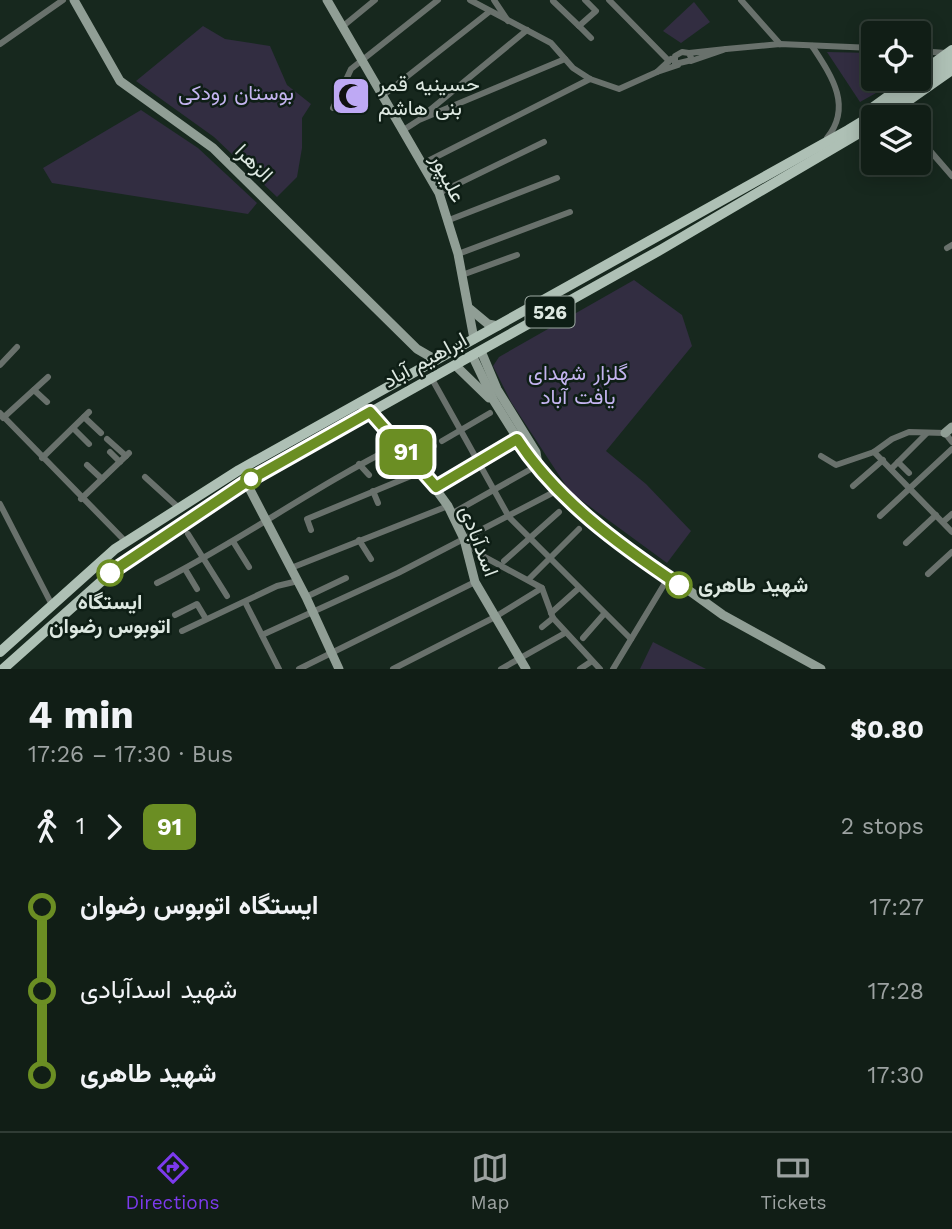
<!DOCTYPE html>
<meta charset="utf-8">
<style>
body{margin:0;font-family:"Work Sans",Vazirmatn,sans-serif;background:#1a271f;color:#f1f3f6;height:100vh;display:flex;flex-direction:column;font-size:26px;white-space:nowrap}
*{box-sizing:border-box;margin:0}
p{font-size:23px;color:#9ca2a1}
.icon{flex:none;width:38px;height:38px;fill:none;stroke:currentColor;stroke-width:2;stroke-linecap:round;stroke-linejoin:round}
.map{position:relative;height:669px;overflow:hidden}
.panel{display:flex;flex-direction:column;background:#111e16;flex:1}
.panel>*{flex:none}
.badge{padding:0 14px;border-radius:10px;font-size:24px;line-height:46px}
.tools{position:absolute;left:861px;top:21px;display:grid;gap:14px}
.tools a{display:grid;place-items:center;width:70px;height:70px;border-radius:7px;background:#111e16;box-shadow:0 4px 18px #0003,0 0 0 2px #303c35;font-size:35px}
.map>.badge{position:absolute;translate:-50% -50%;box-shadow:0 0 0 4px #fff}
.legs{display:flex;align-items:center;gap:10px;height:77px;padding:0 28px;font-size:23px}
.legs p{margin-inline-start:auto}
.summary{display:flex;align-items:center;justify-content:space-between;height:119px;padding:0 28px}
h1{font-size:38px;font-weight:700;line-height:52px}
ul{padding:0 28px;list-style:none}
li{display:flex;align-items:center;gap:24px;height:84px;font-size:26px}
li i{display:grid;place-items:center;width:10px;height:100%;margin:0 9px;background:currentColor}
li i::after{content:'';width:18px;height:18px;margin:-9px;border:5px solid;border-radius:50%;background:#111e16}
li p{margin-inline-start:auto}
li:first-child i{background:linear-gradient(#0000 50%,currentColor 0)}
li:last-child i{background:linear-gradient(currentColor 50%,#0000 0)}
.menu{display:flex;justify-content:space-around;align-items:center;height:98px;border-top:2px solid #303c35;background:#111e16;font-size:19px;color:#9ca2a1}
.menu a{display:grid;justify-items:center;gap:4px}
.menu .selected{color:#7c3aed}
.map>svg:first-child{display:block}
.green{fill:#322d41}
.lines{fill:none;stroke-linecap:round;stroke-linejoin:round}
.street{stroke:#69716c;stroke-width:6}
.secondary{stroke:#909e95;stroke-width:9}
.primary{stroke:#aec0b5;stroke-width:10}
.line-1-casing{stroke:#fff;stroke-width:16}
.line-1{stroke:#6b8e23;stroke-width:10}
.stop-1-dot{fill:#fff;stroke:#6b8e23;stroke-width:3.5}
.labels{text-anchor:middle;stroke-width:5;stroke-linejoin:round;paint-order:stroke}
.shield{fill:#0e1e15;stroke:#9faba4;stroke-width:2}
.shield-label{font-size:19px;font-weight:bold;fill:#dde8e1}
.poi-label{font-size:21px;fill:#dde8e1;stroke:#0e1e15;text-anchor:start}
.park-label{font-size:21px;fill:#c4b4f0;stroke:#0e1e15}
.street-label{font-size:21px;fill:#dde8e1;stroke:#0e1e15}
.stop-label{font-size:21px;font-weight:bold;fill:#dde8e1;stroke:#0e1e15;text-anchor:start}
</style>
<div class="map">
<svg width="952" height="669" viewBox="0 0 952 669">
<rect width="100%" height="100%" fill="#17281e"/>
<g class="green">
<path d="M694,2L710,22L681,43L663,31Z"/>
<path d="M203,26L225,39L270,46L287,85L311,104L302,118V148L297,177L277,197L214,137L136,81Z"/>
<path d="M827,52L873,53V79H901L860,102Z"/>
<path d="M141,110L198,148L257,203L248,214L52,183L43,168Z"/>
<path d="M634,280L682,315L692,346L606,451L646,484L691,531L667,563L570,492L511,402L493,366L499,357Z"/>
<path d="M653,642L706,669H640Z"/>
</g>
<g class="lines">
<g class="street">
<path d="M470,0L551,43L573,68L590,79L619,89L657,72"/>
<path d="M494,0L508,21"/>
<path d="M609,0L669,61"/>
<path d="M741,0L780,44"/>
<path d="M553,1L579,26L596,11L585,0"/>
<path d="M579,26L591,38"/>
<path d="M342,27L375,0"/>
<path d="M0,44L63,0"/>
<path d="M812,46C831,75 853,106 827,138"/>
<path d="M726,49L780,44L873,48"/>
<path d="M919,51L946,53"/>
<path d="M682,52L689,53L692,60L675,64V56Z"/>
<path d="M689,53L726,49L691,61"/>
<path d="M671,59L657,72L678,65"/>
<path d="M381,97L489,12"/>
<path d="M333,108L351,69L438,0"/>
<path d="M425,114L527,30"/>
<path d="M899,117H900"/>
<path d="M402,131L419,120L565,59"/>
<path d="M919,138L952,176"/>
<path d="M422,164L590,79"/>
<path d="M439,193L544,142"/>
<path d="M449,220L557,178"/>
<path d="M947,248L952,245"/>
<path d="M458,254L570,212"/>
<path d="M462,275L517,255"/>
<path d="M0,365L17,347"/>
<path d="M432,379L509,517L631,639"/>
<path d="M34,390L47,402"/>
<path d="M0,413L126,542"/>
<path d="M84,417L101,433"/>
<path d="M3,418L48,377"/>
<path d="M73,428L89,444"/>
<path d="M107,439L126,456"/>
<path d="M442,441L490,413"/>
<path d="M110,452L120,462"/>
<path d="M874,452L952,532"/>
<path d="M821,456L836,465L874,452L892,439L909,432L945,433L952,442"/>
<path d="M42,458L89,412"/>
<path d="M413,458L434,446"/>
<path d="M898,462L909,473"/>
<path d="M359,464L369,475"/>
<path d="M87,465L102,479"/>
<path d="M891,469L926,434"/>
<path d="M145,477L179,508"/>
<path d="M853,486L883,460"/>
<path d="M436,487L517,439"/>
<path d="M373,491L378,503"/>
<path d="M81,499L129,453"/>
<path d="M0,504L52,605"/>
<path d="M451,514L538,465"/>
<path d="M880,516L952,449"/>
<path d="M943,522L952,514"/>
<path d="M311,530L307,519L423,471"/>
<path d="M188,534L227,596"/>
<path d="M359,540L371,559"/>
<path d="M465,540L479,554L542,588L553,618L600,669"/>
<path d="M234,543L249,567"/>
<path d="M906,543L936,515"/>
<path d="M504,561L559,512"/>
<path d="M291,568L448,506"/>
<path d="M185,569L197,589"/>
<path d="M928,574L952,552"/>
<path d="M528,580L579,529"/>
<path d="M157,583C240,541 315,486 398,445"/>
<path d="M306,597L346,578"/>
<path d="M245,602L279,669"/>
<path d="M551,613L579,588"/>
<path d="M175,615L197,604L206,619"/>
<path d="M542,627L553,618"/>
<path d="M182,631L277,586L298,581"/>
<path d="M262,635L398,573L558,490"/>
<path d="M583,638L604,614"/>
<path d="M299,669L475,582"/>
<path d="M393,669L495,617L542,588"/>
<path d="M501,669L565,633"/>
<path d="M580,669L592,661"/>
<path d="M613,669L668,578"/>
</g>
<g class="secondary">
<path d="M74,0L120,81L213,148L417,349L436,360"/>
<path d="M327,0L439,193L458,254L474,339"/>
<path d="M470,309L488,324L498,326"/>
<path d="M481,351L497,389L536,452L538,465"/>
<path d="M472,355L494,401L529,457L587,517L723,615L821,669"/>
<path d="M455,365L489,398"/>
<path d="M360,403L413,458L448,506L464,539L475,582L526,669"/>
<path d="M945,433L952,427"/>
<path d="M246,482L306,597L339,669"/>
</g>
<g class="primary">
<path d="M919,74L952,50"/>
<path d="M865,113L912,79"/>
<path d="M885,117L952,70"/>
<path d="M0,652L115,549L239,470L848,130L891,104L952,60"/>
<path d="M3,669L123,562L246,482L662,249L873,125"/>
</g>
</g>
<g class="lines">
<g class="line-1-casing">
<path id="line-1" d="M110,573L246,482L370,412L436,487L517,439C557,500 619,545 679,585"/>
</g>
<use href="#line-1" class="line-1"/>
</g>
<defs>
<g id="mosque-square" transform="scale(2.0125)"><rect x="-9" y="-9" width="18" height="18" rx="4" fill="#bea9f4" stroke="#0e1e15"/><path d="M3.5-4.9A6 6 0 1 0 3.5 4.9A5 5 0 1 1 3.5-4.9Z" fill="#111"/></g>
</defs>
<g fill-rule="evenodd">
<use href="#mosque-square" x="351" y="96"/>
</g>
<g class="stop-1-dot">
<circle cx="251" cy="479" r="9"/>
<circle cx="110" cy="573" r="12"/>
<circle cx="679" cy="585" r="12"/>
</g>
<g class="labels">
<rect class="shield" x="525.5" y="296.5" width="49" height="31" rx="5"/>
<g class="shield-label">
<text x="550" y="319">526</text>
</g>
<g class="poi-label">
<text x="378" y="91">حسینیه قمر<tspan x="378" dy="24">بنی هاشم</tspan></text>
</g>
<g class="park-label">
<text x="236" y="100">بوستان رودکی</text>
<text x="578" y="380">گلزار شهدای<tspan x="578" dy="24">یافت آباد</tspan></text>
</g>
<g class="street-label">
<text transform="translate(254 163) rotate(45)" y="7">الزهرا</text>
<text transform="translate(448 178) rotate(63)" y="7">علیپور</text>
<text transform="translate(425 360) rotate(-29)" y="7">ابراهیم آباد</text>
<text transform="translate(479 541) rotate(69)" y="7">اسدآبادی</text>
</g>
<g class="stop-label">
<text x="698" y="592">شهید طاهری</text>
<text x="110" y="609" text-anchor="middle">ایستگاه<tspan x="110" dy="24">اتوبوس رضوان</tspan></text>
</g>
</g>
</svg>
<div class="tools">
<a><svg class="icon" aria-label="locate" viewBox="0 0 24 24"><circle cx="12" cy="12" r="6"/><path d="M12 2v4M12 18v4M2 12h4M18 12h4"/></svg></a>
<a><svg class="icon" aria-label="layers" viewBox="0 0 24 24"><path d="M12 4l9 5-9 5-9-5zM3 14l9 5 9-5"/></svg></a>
</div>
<b class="badge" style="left:406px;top:452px;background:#6b8e23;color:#fff">91</b>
</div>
<section class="panel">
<div class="summary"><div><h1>4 min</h1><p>17:26 – 17:30 · Bus</p></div><b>$0.80</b></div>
<div class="legs"><svg class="icon" aria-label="walk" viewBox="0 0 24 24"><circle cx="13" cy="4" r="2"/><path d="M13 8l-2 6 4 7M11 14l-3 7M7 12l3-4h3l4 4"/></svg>1<svg class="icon" aria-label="forward" viewBox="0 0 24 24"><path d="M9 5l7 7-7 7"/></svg><b class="badge" style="background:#6b8e23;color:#fff">91</b><p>2 stops</p></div>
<ul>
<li><i style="color:#6b8e23"></i><b>ایستگاه اتوبوس رضوان</b><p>17:27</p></li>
<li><i style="color:#6b8e23"></i><span>شهید اسدآبادی</span><p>17:28</p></li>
<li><i style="color:#6b8e23"></i><b>شهید طاهری</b><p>17:30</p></li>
</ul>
</section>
<nav class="menu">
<a class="selected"><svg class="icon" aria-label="directions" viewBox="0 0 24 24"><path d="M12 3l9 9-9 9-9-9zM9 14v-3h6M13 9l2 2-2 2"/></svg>Directions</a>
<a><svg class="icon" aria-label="map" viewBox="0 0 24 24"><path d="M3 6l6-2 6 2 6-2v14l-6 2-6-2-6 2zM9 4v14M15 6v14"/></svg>Map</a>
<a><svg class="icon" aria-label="tickets" viewBox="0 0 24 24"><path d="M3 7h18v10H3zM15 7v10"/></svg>Tickets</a>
</nav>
